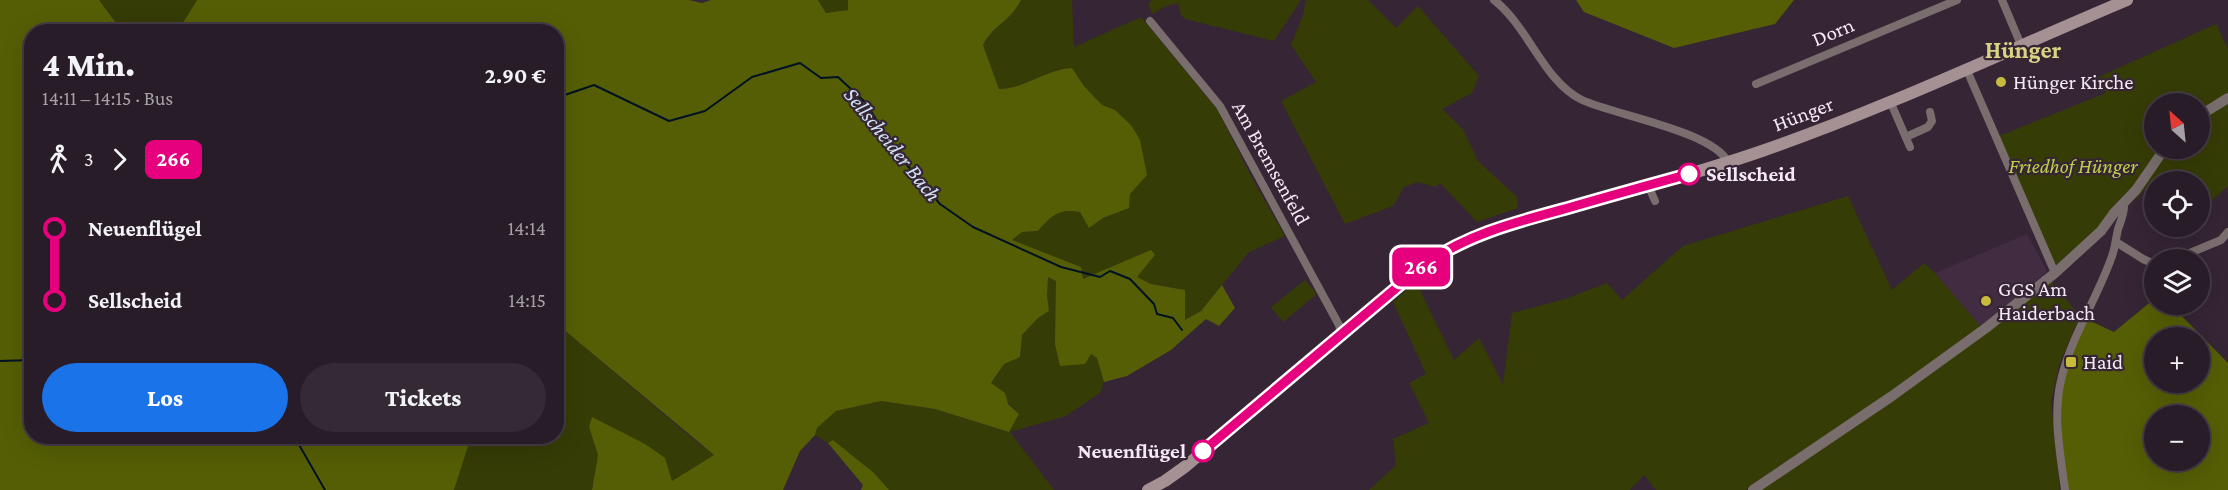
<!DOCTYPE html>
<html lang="de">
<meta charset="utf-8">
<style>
body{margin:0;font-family:"Crimson Pro",serif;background:#342934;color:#f1f3f6;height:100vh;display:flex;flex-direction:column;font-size:22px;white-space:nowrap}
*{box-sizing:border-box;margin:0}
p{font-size:20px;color:#a5a1a8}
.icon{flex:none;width:33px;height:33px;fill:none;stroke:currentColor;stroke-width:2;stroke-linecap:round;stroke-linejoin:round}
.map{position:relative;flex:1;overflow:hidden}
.details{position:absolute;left:24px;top:24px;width:540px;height:420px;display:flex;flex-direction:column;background:#281c28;border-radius:24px;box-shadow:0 6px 24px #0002,0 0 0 2px #443a45}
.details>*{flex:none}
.badge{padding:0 12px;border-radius:9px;font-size:21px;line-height:39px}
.needle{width:39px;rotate:333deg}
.controls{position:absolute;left:2144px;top:93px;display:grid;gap:12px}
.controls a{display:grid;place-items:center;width:66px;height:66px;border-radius:50%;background:#281c28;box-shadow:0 6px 24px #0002,0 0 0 2px #443a45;font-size:30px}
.map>.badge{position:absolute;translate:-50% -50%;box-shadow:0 0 0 3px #fff}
.legs{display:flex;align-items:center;gap:9px;height:66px;padding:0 18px;font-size:20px}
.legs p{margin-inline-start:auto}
.headline{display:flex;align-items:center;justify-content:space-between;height:102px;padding:0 18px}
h1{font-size:33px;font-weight:800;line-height:45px}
.cta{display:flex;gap:12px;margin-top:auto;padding:12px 18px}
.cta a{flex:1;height:69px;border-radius:36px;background:#1a73e8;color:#fff;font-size:24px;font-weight:800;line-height:69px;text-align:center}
.cta a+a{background:#342934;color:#f1f3f6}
ul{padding:0 18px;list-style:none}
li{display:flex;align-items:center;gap:21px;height:72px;font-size:22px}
li i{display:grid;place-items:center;width:9px;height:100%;margin:0 8px;background:currentColor}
li i::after{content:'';width:15px;height:15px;margin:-8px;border:4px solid;border-radius:50%;background:#281c28}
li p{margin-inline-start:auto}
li:first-child i{background:linear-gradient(#0000 50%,currentColor 0)}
li:last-child i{background:linear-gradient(currentColor 50%,#0000 0)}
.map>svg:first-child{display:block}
.built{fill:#422c41}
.green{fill:#363c06}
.forest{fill:#555e05;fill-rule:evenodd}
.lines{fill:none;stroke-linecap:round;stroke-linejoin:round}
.stream{stroke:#001224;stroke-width:2}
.minor{stroke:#796d6e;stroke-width:8}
.tertiary{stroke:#796d6e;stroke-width:10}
.secondary{stroke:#a59194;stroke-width:12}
.line-1-casing{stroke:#fff;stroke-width:14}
.line-1{stroke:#e6007e;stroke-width:9}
.poi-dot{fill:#c7bb3b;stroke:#352535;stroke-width:2}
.stop-1-dot{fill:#fff;stroke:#e6007e;stroke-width:3}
.labels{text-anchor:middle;stroke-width:4.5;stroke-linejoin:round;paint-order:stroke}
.street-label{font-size:21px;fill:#f5eaf4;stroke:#352535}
.poi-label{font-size:21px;fill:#f5eaf4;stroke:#352535;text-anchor:start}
.park-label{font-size:21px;font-style:italic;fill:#bfcf48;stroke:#352535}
.stop-label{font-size:21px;font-weight:bold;fill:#f5eaf4;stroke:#352535;text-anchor:start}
.water-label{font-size:22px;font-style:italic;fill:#d0e4f5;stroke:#352535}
.quarter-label{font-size:24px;font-weight:bold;fill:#dad384;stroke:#352535}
</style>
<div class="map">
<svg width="2228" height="490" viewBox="0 0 2228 490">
<rect width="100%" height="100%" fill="#352535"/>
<path class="built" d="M2027,234L2046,269V273L1981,327L1935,273Z"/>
<g class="green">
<path d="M99,0H197L178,32L122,31Z"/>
<path d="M818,0H848V10L826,13Z"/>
<path d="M1021,0H1072L1074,47L1141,17L1217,109L1254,182L1285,236L1249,252L1201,311L1185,320L1184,290L1151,284L1136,277L1155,255L1082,279L1081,267L1012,240L1022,232L1038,231C1051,215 1059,208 1080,212L1089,227L1103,218L1129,208L1131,125L1115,110L1102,105L1084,86L1072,68C1046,69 1025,89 999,89L983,45C993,25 1010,22 1021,0Z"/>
<path d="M1152,0H1301L1274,41L1185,19L1181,15L1178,3L1164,7L1152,14L1148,4Z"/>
<path d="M1306,0H1368L1396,28L1418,6L1479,76L1472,93L1442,109L1463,129L1478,161L1517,197L1518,208L1477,222L1440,183L1435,187L1418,182L1404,187L1393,206L1345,224L1281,101L1316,82L1291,45L1303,15Z"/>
<path d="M2216,24L2228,49V186L2199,212V182H2154V192L2147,186L2133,205L2163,149L2199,148V104H2154V148L2160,149L2137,183L2119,200L2099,227L2056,265L2053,264L1999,136L2106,93L2094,79Z"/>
<path d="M1848,196L1892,290L1924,263L1935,273L1981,327L1883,397L1746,490H1656L1644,475L1630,490H1369L1396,465L1393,439L1429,423L1409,383L1426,374L1393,302L1416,282L1454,360L1479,338L1503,384L1512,313L1565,299L1607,283L1622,300L1683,246Z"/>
<path d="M1048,276L1056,281L1057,299L1091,354L1097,358L1104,382L1100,393L1066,416L1010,432L1054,490H889L874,473L833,440L828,443L815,435L817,428L836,411L881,401L935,409L1009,432L1019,414L991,384L1004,364L1020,357L1022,335L1038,318L1049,311L1046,296Z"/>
<path d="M1305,280L1317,294L1283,322L1271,307Z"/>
<path d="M2051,281L2080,316L2059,365L2051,402L2060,490H1759Z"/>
<path d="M557,324L699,444L714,455L672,481L589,427L598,455L592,490H454L471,437L556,436Z"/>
</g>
<g class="forest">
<path d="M0,0H99L122,31L32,32V436L471,437L454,490H0Z"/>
<path d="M197,0H689L702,3L711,0H818L826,13L848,10V0H1021C1010,22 993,25 983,45L999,89C1025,89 1046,69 1072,68L1084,86L1102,105L1115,110L1131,125L1140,140L1147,175L1130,194L1129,208L1103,218L1089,228L1080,212C1059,208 1051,216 1038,231L1022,232L1012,240L1081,267L1083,279L1151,250L1155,255L1137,277L1151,284L1185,290V320L1201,311L1222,285L1235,308L1219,326L1206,319L1171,350L1127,376L1104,382L1097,358L1091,354L1085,364L1060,366L1055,344L1056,281L1048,277L1047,296L1049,311L1038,318L1022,335L1020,357L1004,364L991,383L1005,393L1008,404L1019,414L1009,432L935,409L881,401L836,411L817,428L815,435L800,451L783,490H592L598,455L589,427L592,417L645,444L665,458L672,481L714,455L557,324L556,32L178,31Z"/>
<path d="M1576,0H1794L1775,24L1674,48L1584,12Z"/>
<path d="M2154,299V304L2171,305L2228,363V490H2068C2064,460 2059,430 2061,400C2063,372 2076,345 2086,319L2114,332ZM2154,338H2199V382H2154ZM2154,416H2199V460H2154Z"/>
<path d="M833,440L874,473L889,490H861L863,485L828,443Z"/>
</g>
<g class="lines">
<g class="stream">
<path d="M556,98L594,85L669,121L705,111L752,77L800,63L821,78L838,77L866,103L896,152L940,204L973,227L1061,267L1100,277L1110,271L1130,279L1154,304L1157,314L1173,318L1182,330"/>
<path d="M0,361L32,360"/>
<path d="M294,436L325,490"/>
</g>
<g class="minor">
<path d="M1494,0C1528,26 1544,82 1582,100C1615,115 1712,131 1728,162"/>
<path d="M2002,0L2021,45"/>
<path d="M1150,21L1220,106L1339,325L1341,334"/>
<path d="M1966,68L2055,273"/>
<path d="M1756,84L1957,0"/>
<path d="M1890,101L1910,147"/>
<path d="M1906,137L1928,127L1932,121L1930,112"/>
<path d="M1648,185L1655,201"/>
<path d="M2116,242L2143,259L2154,264"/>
<path d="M2173,260L2221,240L2228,232"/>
<path d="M2065,490C2060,451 2052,414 2062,376C2073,333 2098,297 2112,256C2115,248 2116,238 2118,229C2121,220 2125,213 2124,203"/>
</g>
<g class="tertiary">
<path d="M2199,116L2228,98"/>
<path d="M1753,490L1892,396L1986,328L2055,273L2101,231L2114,213L2136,190L2165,148"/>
</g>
<path class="secondary" d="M1148,490L1165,481L1186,466L1420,268C1467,233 1523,220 1579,205C1640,188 1702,172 1762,151C1886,108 2006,51 2127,0"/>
</g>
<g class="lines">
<g class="line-1-casing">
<path id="line-1" d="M1203,451L1420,268C1464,235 1516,222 1568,208C1609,196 1649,185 1689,174"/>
</g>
<use href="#line-1" class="line-1"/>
</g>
<g class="poi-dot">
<circle cx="2001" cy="82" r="6"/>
<circle cx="1986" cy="301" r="6"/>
<rect x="2065" y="356" width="12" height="12" rx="3"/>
</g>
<g class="stop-1-dot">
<circle cx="1689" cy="174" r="10"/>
<circle cx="1203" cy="451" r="10"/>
</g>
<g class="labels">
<g class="street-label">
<text transform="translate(1833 32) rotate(-23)" y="7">Dorn</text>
<text transform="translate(1803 114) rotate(-21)" y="7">Hünger</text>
<text transform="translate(1271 163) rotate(61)" y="7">Am Bremsenfeld</text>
</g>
<g class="poi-label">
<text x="2013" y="89">Hünger Kirche</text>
<text x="1998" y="296">GGS Am<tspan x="1998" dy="24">Haiderbach</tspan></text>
<text x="2083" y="369">Haid</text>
</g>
<g class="park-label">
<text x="2073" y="173">Friedhof Hünger</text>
</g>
<g class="stop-label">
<text x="1706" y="181">Sellscheid</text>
<text x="1186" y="458" text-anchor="end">Neuenflügel</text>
</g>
<g class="water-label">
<text transform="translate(893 144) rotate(51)" y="8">Sellscheider Bach</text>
</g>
<g class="quarter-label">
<text x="2023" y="58">Hünger</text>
</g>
</g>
</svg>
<div class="controls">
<a><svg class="needle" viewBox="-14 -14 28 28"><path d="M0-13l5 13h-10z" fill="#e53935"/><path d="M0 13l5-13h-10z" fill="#a5a1a8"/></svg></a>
<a><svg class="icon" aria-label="locate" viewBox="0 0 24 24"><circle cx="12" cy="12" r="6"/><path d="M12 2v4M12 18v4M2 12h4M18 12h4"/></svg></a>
<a><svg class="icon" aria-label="layers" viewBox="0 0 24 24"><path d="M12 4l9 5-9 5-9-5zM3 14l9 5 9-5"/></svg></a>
<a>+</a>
<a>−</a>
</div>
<b class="badge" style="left:1421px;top:267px;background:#e6007e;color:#fff">266</b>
<section class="details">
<div class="headline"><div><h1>4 Min.</h1><p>14:11 – 14:15 · Bus</p></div><b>2.90 €</b></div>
<div class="legs"><svg class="icon" aria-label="walk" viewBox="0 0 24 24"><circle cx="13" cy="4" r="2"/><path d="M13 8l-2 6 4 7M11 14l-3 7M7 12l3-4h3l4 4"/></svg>3<svg class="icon" aria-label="forward" viewBox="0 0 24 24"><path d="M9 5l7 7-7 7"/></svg><b class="badge" style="background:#e6007e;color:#fff">266</b></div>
<ul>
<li><i style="color:#e6007e"></i><b>Neuenflügel</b><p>14:14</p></li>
<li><i style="color:#e6007e"></i><b>Sellscheid</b><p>14:15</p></li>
</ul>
<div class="cta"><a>Los</a><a>Tickets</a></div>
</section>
</div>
